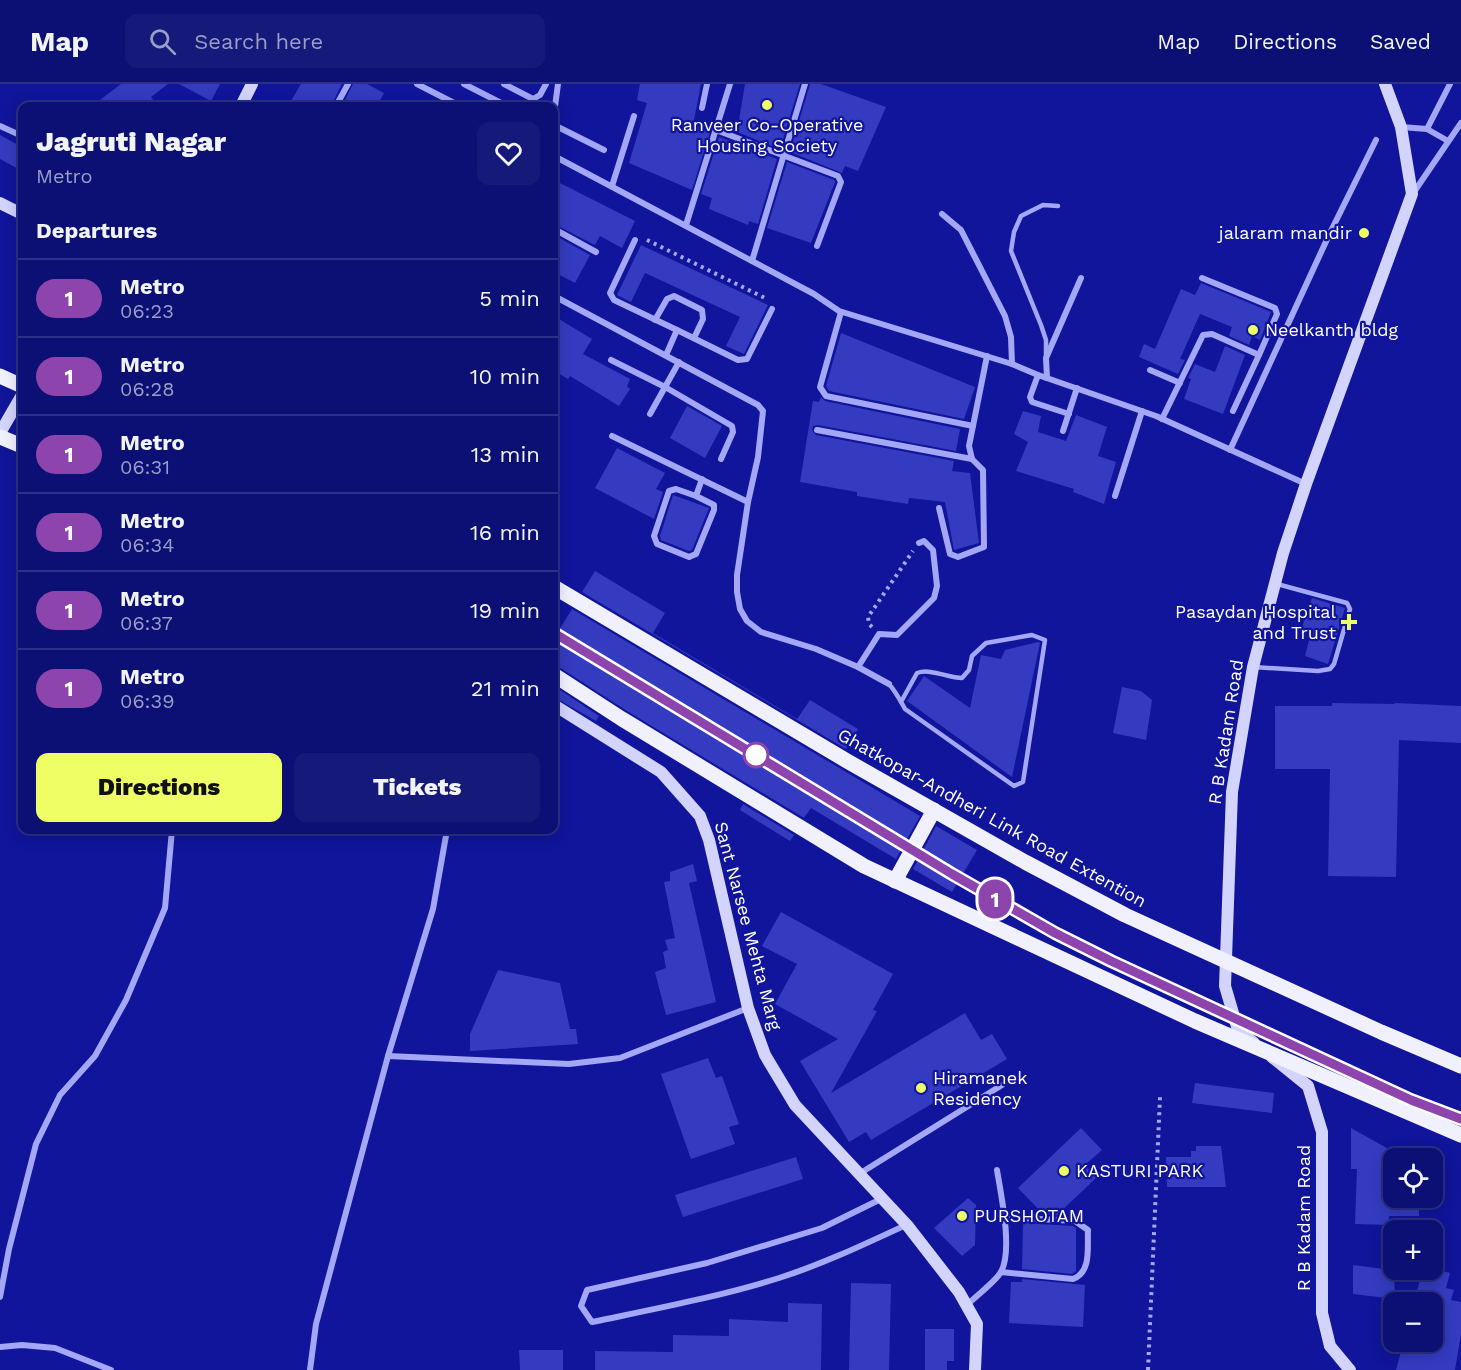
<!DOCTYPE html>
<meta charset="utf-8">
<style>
body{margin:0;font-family:"Work Sans",sans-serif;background:#151979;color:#f1f3f6;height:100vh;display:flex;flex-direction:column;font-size:22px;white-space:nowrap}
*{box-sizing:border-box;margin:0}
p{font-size:20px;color:#9a9dc5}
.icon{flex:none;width:33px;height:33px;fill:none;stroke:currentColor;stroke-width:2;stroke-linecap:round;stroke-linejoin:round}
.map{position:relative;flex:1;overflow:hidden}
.details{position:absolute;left:18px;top:18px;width:540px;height:732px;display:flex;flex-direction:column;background:#0c1074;border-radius:12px;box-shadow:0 3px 15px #0003,0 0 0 2px #2c3086}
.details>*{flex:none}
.badge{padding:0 12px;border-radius:20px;font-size:21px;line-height:39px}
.controls{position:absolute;left:1383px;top:1064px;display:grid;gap:12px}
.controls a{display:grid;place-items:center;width:60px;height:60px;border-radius:12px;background:#0c1074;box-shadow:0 3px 15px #0003,0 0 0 2px #2c3086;font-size:30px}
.map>.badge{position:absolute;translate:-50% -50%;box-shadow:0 0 0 3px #fff}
h2{padding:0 18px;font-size:22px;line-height:54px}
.round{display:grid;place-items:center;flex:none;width:63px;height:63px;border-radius:12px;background:#151979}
.head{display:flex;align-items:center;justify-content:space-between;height:102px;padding:0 18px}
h1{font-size:28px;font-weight:800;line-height:45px}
.primary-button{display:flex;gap:12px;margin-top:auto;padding:12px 18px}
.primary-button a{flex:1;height:69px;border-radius:12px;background:#ef6;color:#111;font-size:24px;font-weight:800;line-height:69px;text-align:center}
.primary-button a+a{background:#151979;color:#f1f3f6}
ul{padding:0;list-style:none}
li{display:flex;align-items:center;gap:18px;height:78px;padding:0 18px;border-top:2px solid #2c3086}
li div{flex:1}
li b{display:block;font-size:22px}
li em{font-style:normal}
li .badge{min-width:66px;font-weight:700;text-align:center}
header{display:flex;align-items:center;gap:36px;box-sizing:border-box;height:84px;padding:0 30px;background:#0c1074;border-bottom:2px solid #2c3086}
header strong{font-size:28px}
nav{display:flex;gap:33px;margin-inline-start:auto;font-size:21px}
.search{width:420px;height:54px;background:#151979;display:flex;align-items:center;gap:15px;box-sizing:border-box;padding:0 21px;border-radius:12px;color:#9a9dc5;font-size:22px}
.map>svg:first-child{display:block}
.building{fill:#343bc1}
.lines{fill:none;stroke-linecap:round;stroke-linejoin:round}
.path{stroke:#a3a7f5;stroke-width:4;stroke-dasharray:3 4.5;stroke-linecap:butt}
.lane{stroke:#a3a7f5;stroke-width:4.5}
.street{stroke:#a3a7f5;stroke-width:6}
.secondary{stroke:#d3d4fe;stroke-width:12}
.primary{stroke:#f1f0ff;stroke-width:15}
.line-casing{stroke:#fff;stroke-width:14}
.line{stroke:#8e44ad;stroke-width:9}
.poi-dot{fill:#ef6;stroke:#10159b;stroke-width:2}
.stop-dot{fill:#fff;stroke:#8e44ad;stroke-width:3}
.labels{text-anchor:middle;stroke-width:4.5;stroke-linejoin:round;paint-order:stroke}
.poi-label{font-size:18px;fill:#fff;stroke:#10159b;text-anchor:start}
.street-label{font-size:18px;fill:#fff;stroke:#10159b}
</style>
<header>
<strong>Map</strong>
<div class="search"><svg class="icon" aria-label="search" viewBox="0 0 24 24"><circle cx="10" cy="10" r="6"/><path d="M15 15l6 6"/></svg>Search here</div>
<nav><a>Map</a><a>Directions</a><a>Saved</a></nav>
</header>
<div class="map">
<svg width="1461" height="1286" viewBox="0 0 1461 1286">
<rect width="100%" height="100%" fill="#10159b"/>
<g class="building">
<path d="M121,0H168L151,13L158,22H92Z"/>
<path d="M179,0H220L211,17Z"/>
<path d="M301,0H342L331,22H288Z"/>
<path d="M353,0H367L384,9L377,22H342Z"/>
<path d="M640,0H701L693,41L703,43V45L710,48L692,106L629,79L647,19L637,16Z"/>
<path d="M745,0H800L780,65L737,48Z"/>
<path d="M810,0H821L886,23L858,87L845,82L842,89L790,68Z"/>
<path d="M0,51L22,63V87L0,75Z"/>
<path d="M719,53L777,75L758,140L749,137L748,141L709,125L712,114L701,110Z"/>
<path d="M787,78L834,96L835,98L811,159L767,144Z"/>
<path d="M554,96L635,137L622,164L600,152L595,161L554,140Z"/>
<path d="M554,151L590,171L575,199L554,188Z"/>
<path d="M641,161L768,221L744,270L726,262L740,233L645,189L631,218L617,211Z"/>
<path d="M1201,199L1271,228L1260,256L1252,252L1249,261L1229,252L1232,243L1200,230L1180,275L1185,276L1178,290L1139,273L1144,260L1155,265L1181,205L1195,211Z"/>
<path d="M554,232L592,255L583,270L630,295L627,302L630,305L619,322L570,292L568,295L554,287Z"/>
<path d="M841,249L975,303L964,335L829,307L826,302Z"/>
<path d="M1225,262L1245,271L1223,330L1184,315L1191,295L1188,294L1195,280L1215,288Z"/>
<path d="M821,313L825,317L960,345L956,367L818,341L813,342L812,346L816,351L954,377L952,387L970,389L979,459L954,466L945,418L909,414L908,420L857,412V408L800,398L813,317L819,318Z"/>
<path d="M687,322L722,342L705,374L670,354Z"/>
<path d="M1023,327L1041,332L1038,348L1066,357L1076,331L1107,343L1098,372L1116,378L1104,420L1073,408L1074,405L1016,387L1028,358L1014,350Z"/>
<path d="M617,364L665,389L656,405L663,408L654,435L595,404Z"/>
<path d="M673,411L709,424L692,466L689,467L661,456L660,452Z"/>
<path d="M595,487L665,529L653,549L797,635L810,616L858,645L846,665L582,508Z"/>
<path d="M1312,514L1345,524L1328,580L1305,572L1311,549L1301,546Z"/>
<path d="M572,525L920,732L896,775L811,724L804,734L627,627L559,583L554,581V554Z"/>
<path d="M1038,558L1040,559L1012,693L907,617L924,592L970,624L981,571L1001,575L1005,566Z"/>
<path d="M554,602L599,632L596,637L554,613Z"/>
<path d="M1122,603L1141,607L1152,616L1146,656L1113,649Z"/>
<path d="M1332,619L1394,620L1395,619L1461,622V659L1399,656L1396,793L1328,792L1330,685H1275V622H1332Z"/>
<path d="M743,720L794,751L790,757L740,726Z"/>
<path d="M936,742L977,766L952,808L913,785Z"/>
<path d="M693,780L697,797L689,799L716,918L666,931L655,888L666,884L663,868L668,866L665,856L675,854L664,798L670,797V788Z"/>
<path d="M781,828L893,890L873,926L877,927L831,1009L965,929L981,956L992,950L1007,975L871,1056L866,1048L849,1058L800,977L838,955L775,920L797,880L762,862Z"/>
<path d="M498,886L560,899L570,945H576L578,960L470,967V950Z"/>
<path d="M708,974L716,994L722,992L739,1040L729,1043L735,1060L691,1075L661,990Z"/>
<path d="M1195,999L1274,1009L1272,1029L1192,1019Z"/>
<path d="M1081,1044L1102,1066L1085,1081L1097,1093L1057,1131L1043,1130L1018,1104Z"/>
<path d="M1351,1044L1394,1068V1113H1419V1132H1389V1141L1355,1140L1357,1085H1351Z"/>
<path d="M1196,1062H1221L1226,1103H1167L1166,1073H1191V1067H1196Z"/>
<path d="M796,1073L803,1095L683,1133L675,1111Z"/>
<path d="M968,1114L976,1121L975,1161L962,1172L934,1144Z"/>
<path d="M1023,1139L1073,1142L1076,1144V1187L1072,1190L1022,1185Z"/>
<path d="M1353,1181L1384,1185V1189L1394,1190L1395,1215L1353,1210Z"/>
<path d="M1423,1185H1434L1450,1189L1446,1204L1454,1206L1451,1216L1461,1218V1250L1455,1286H1396L1402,1264L1432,1267V1218H1414Z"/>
<path d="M1022,1195L1085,1201L1083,1243L1009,1239L1011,1198H1022Z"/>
<path d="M851,1199L891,1200L889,1286H849Z"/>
<path d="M788,1219L822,1220L821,1286H595V1267L673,1268V1251L729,1252V1235L788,1238Z"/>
<path d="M925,1245H954V1277H947V1286H925Z"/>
<path d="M519,1266H563V1286H520Z"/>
</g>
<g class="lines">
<g class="path">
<path d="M647,156L767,215"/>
<path d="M872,543L869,540L868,533L913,467"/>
<path d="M1148,1286L1160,1013"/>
</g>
<g class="lane">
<path d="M1046,272V256L1041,241L1011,167L1014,148L1021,132L1043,121L1058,122"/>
<path d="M1253,583L1318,587L1330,585L1334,580L1350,525L1347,519L1277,500"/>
<path d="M889,600C896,608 900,616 905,625L1014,702L1023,698L1045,556L1032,551L986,559L972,572L969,586L962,594C948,594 931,584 917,589L901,618"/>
</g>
<g class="street">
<path d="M417,0L460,22"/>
<path d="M464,0L507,22"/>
<path d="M504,0L533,15L540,11L546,0"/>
<path d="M336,22L348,0"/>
<path d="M702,24L707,0"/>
<path d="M554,30L558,0"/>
<path d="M554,41L604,66"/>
<path d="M0,42L22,52"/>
<path d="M1401,43L1427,45L1448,57"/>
<path d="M1427,45L1450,0"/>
<path d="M716,46L838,92L841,98L817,162"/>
<path d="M554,72L814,210L839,227L1012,280L1038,291L1156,332L1306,400"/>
<path d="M612,102L634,32"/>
<path d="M1414,108L1461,39"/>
<path d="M942,130L961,146L1005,232L1011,253L1012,280"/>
<path d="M686,141L730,0"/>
<path d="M554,145L596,168"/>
<path d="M635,156L610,209L614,216L677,246L666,271"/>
<path d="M752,177L805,0"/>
<path d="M554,212L758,321L763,327L758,373L748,418L737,491V508L740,525L747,537L761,548L816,565L858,583L889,600"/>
<path d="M841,228L820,303L826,312L973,342"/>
<path d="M655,236L667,215L674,212L702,226L703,235L694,254"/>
<path d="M677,246L738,276L747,275L772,225"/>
<path d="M611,276L665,303L732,342L733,348L721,375"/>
<path d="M1150,286L1180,299"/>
<path d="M1038,291L1030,313L1032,318L1069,330"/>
<path d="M1047,294L1046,274L1081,194"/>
<path d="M1233,327L1259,271"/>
<path d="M650,330L679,278"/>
<path d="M1162,335L1203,251L1212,250L1259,271L1277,230L1275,224L1202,194"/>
<path d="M817,346L972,375"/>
<path d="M1063,347L1077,304"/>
<path d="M612,352L748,418"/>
<path d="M1230,366L1329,151L1376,56"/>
<path d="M696,412L714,421V426L696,470L689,473L657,460L654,452L669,407L676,405L696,412L702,395"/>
<path d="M1115,412L1142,327"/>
<path d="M939,424L950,470L958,473L984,463L983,386L972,375L969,362L987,272"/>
<path d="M858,583L879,550L897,551L934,514L937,502L933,466L924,457L919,459"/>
<path d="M388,972L569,980L620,974L748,924"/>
<path d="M859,1090L1002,1001"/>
<path d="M881,1115L822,1144L707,1179L587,1206L581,1222L592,1238C654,1225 718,1213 779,1194C823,1180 865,1160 906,1141"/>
<path d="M1001,1188L1073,1195C1092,1188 1087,1163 1088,1146L1075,1137L1004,1133"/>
<path d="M0,1213L9,1165L36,1060L60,1011L95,972L126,916L165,824L172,746"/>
<path d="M967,1221C975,1213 996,1197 1001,1188C1013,1166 1001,1111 997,1086"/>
<path d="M0,1263L22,1261L55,1264L111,1286"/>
<path d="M310,1286L316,1240L388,972L433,825L447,746"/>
</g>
<g class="secondary">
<path d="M241,22L252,0"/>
<path d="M0,119L22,130"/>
<path d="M0,349L22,311"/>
<path d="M554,621L661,688L700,732L709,756L748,924L765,971L795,1021L907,1141L959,1208L977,1240L975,1286"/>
<path d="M1254,959L1238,946L1225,902L1232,708L1253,583L1283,469L1306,400L1412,110L1401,43L1385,0"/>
<path d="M1272,973L1308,1002L1322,1048V1229L1330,1262L1350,1286"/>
</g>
<g class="primary">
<path d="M0,292L22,302"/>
<path d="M0,353L22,362"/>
<path d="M554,503L847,677L1025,778L1125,831L1381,948L1461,982"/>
<path d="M554,591L622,635L864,782L1195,937L1461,1051"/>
<path d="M895,797L934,726"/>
</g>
</g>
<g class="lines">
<g class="line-casing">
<path id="line" d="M554,549L952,790L1055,849L1111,877L1411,1016L1461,1035"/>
</g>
<use href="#line" class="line"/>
</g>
<g class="poi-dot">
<circle cx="767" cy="21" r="6"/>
<circle cx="1364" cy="149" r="6"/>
<circle cx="1253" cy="246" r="6"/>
<path d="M1346 529h6v6h6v6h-6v6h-6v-6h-6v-6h6z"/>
<circle cx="921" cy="1004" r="6"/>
<circle cx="1064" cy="1087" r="6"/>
<circle cx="962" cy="1132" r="6"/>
</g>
<circle class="stop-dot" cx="756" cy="671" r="12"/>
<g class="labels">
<g class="poi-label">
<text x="767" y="47" text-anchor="middle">Ranveer Co-Operative<tspan x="767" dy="21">Housing Society</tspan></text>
<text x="1352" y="155" text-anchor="end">jalaram mandir</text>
<text x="1265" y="252">Neelkanth bldg</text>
<text x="1336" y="534" text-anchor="end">Pasaydan Hospital<tspan x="1336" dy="21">and Trust</tspan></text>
<text x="933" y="1000">Hiramanek<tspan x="933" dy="21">Residency</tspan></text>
<text x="1076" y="1093">KASTURI PARK</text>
<text x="974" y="1138">PURSHOTAM</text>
</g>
<g class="street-label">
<text transform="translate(1226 648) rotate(-81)" y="6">R B Kadam Road</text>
<text transform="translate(992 734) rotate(29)" y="6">Ghatkopar-Andheri Link Road Extention</text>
<text transform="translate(748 842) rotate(75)" y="6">Sant Narsee Mehta Marg</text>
<text transform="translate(1304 1134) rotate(-90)" y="6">R B Kadam Road</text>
</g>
</g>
</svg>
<div class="controls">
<a><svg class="icon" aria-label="locate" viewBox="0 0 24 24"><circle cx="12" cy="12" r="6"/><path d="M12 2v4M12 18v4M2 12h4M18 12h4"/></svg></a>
<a>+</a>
<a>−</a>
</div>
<b class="badge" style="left:995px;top:815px;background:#8e44ad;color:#fff">1</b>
<section class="details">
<div class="head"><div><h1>Jagruti Nagar</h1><p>Metro</p></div><a class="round"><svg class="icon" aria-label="heart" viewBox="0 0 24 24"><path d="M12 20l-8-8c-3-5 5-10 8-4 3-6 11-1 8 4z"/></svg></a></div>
<h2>Departures</h2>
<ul>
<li><span class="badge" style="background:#8e44ad;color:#fff">1</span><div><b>Metro</b><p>06:23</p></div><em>5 min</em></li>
<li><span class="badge" style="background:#8e44ad;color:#fff">1</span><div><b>Metro</b><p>06:28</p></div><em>10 min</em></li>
<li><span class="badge" style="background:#8e44ad;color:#fff">1</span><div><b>Metro</b><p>06:31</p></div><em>13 min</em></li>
<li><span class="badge" style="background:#8e44ad;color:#fff">1</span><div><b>Metro</b><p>06:34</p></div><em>16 min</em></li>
<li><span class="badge" style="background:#8e44ad;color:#fff">1</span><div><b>Metro</b><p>06:37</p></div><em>19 min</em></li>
<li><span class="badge" style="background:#8e44ad;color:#fff">1</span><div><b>Metro</b><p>06:39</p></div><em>21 min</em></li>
</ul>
<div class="primary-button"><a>Directions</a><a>Tickets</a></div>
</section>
</div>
